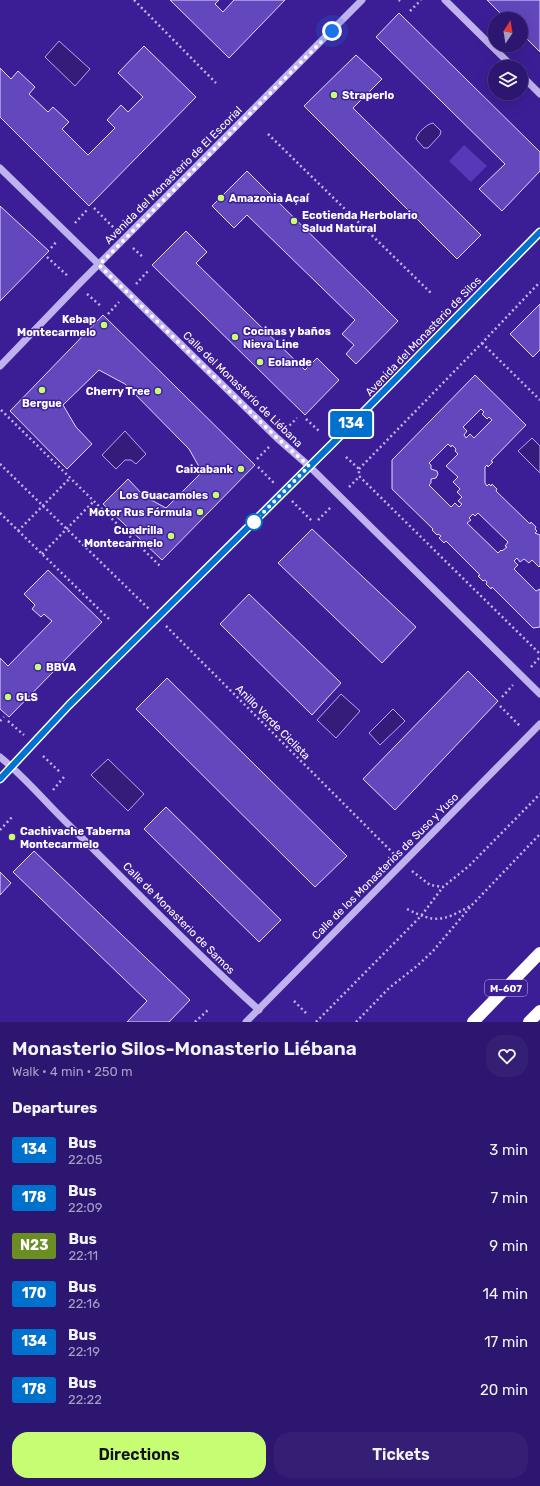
<!DOCTYPE html>
<meta charset="utf-8">
<style>
body{margin:0;font-family:Rubik,sans-serif;background:#341f75;color:#f1f3f6;height:100vh;display:flex;flex-direction:column;font-size:15px;white-space:nowrap}
*{box-sizing:border-box;margin:0}
p{font-size:13px;color:#a69fc3}
.icon{flex:none;width:22px;height:22px;fill:none;stroke:currentColor;stroke-width:2;stroke-linecap:round;stroke-linejoin:round}
.map{position:relative;height:1022px;overflow:hidden}
.side{display:flex;flex-direction:column;background:#2c1670;flex:1}
.side>*{flex:none}
.badge{padding:0 8px;border-radius:3px;font-size:14px;line-height:26px}
.needle{width:26px;rotate:12deg}
.tools{position:absolute;left:488px;top:12px;display:grid;gap:8px}
.tools a{display:grid;place-items:center;width:40px;height:40px;border-radius:50%;background:#2c1670;box-shadow:0 4px 16px #0002,0 0 0 1px #483583;font-size:20px}
.you{position:absolute;width:20px;height:20px;margin:-10px;border:3px solid #fff;border-radius:50%;background:#1a73e8;box-shadow:0 0 0 6px #1a73e833}
.map>.badge{position:absolute;translate:-50% -50%;box-shadow:0 0 0 2px #fff}
h2{padding:0 12px;font-size:15px;line-height:36px}
.round{display:grid;place-items:center;flex:none;width:42px;height:42px;border-radius:16px;background:#341f75}
.overview{display:flex;align-items:center;justify-content:space-between;height:68px;padding:0 12px}
h1{font-size:19px;font-weight:600;line-height:30px}
.button{display:flex;gap:8px;margin-top:auto;padding:8px 12px}
.button a{flex:1;height:46px;border-radius:16px;background:#c7fd72;color:#111;font-size:16px;font-weight:600;line-height:46px;text-align:center}
.button a+a{background:#341f75;color:#f1f3f6}
ul{padding:0;list-style:none}
li{display:flex;align-items:center;gap:12px;height:48px;padding:0 12px}
li div{flex:1}
li b{display:block;font-size:15px}
li em{font-style:normal}
li .badge{min-width:44px;font-weight:700;text-align:center}
.map>svg:first-child{display:block}
.green{fill:#5539b7}
.water{fill:#331c7a;stroke:#b6a6f0}
.building{fill:#6247bd;stroke:#e0d9fb;fill-rule:evenodd}
.lines{fill:none;stroke-linecap:round;stroke-linejoin:round}
.path{stroke:#c0b2ef;stroke-width:2.5;stroke-dasharray:2 3;stroke-linecap:butt}
.minor{stroke:#c0b2ef;stroke-width:7}
.highway{stroke:#fff;stroke-width:12}
.line-casing{stroke:#fff;stroke-width:9}
.line{stroke:#0072ce;stroke-width:6}
.walk{stroke:#fff;stroke-width:4;stroke-dasharray:0 7.2}
.poi-dot{fill:#c7fd72;stroke:#3b1e96;stroke-width:1.5}
.stop-dot{fill:#fff;stroke:#0072ce;stroke-width:2}
.labels{text-anchor:middle;stroke-width:3;stroke-linejoin:round;paint-order:stroke}
.shield{fill:#3b1e96;stroke:#c4bce0;stroke-width:1}
.shield-label{font-size:10px;font-weight:bold;fill:#fff}
.poi-label{font-size:11px;font-weight:bold;fill:#fff;stroke:#3b1e96;text-anchor:start}
.street-label{font-size:11px;fill:#fff;stroke:#3b1e96}
</style>
<div class="map">
<svg width="540" height="1022" viewBox="0 0 540 1022">
<rect width="100%" height="100%" fill="#3b1e96"/>
<path class="green" d="M464,145L487,166L471,182L449,161Z"/>
<g class="water">
<path d="M59,41L90,69L75,86L45,57Z"/>
<path d="M433,123L441,131L440,135L428,148H424L416,139C417,133 427,124 433,123Z"/>
<path d="M125,431L146,454L136,464L131,460H125L116,469L102,455Z"/>
<path d="M532,438L540,446V473L518,451Z"/>
<path d="M341,694L360,711L336,738L317,720Z"/>
<path d="M393,709L405,721L380,745L369,733Z"/>
<path d="M108,759L144,794L128,811L91,775Z"/>
</g>
<g class="building">
<path d="M170,0H219L215,4L223,12L234,0H285L229,58Z"/>
<path d="M487,0H540V52L521,33V19H506Z"/>
<path d="M399,13L540,152V171L502,211L479,189L505,164L376,37Z"/>
<path d="M144,46L196,97L89,206L0,117V68L11,79L18,71L35,87L29,94L48,112L53,107L69,122L62,129L88,155L115,128L107,120L121,105L128,112L143,97L118,73Z"/>
<path d="M356,55L382,79L353,108L481,235L457,259L304,106Z"/>
<path d="M247,171L398,321L356,364L346,354L354,345L342,334L355,320L247,215L234,228L212,206Z"/>
<path d="M0,206L49,251L0,301Z"/>
<path d="M186,231L207,252L196,263L305,370L317,358L339,380L305,415L152,265Z"/>
<path d="M540,304V350L533,357L510,334Z"/>
<path d="M103,315L255,465L162,560L103,504L128,479L144,496L166,508L202,472L189,449L125,384L99,370L63,405L76,427L92,444L67,469L10,411Z"/>
<path d="M475,375L526,425L491,461L493,462L488,467L487,465L485,467V483L487,486L489,484L491,486L492,484L497,489L496,491L530,524L531,522L536,527L535,529L537,531L535,533L540,535V566L539,567L532,560L529,563L524,559L520,562L517,558L514,561L518,565L514,569L536,591L540,589V627L533,628L492,587L491,589L486,584L487,582L485,580L483,581L478,576L480,575L446,541L444,543L439,538L441,536L438,534L437,535L432,530L433,529L392,489V460ZM481,409L484,412L482,414L487,419L489,417L492,420L474,438L470,434L466,438L464,435L467,431L463,427ZM448,444L451,447L452,445L456,449L455,451L458,454L446,466L458,477L453,482L460,489L457,492L462,497L458,501L462,504L459,507L455,503L451,507L429,485L431,483V479L436,478L438,474L437,471L431,469V465L429,463ZM478,513L508,542L505,546L507,547L502,551L501,550L498,553L467,523L471,520L469,518L473,514L475,516Z"/>
<path d="M312,529L416,627L382,663L278,563Z"/>
<path d="M48,570L102,622L9,717L0,709V658L8,666L52,621L44,614L41,617L32,609L35,605L24,594Z"/>
<path d="M249,594L341,683L312,715L220,624Z"/>
<path d="M468,671L498,701L395,810L363,779Z"/>
<path d="M167,678L347,856L315,887L136,709Z"/>
<path d="M166,807L281,920L259,942L144,829Z"/>
<path d="M34,851L190,1000L169,1022H127L147,1001L13,872Z"/>
<path d="M0,872L11,883L0,895Z"/>
</g>
<g class="lines">
<g class="path">
<path d="M134,0L216,83"/>
<path d="M399,0L400,1"/>
<path d="M410,11L421,0"/>
<path d="M268,134L431,293"/>
<path d="M94,208L116,230"/>
<path d="M75,223L87,210"/>
<path d="M51,248L57,241"/>
<path d="M133,248L144,258"/>
<path d="M47,257L69,277"/>
<path d="M136,284L148,271"/>
<path d="M87,294L102,307"/>
<path d="M108,314L119,302"/>
<path d="M482,343L540,400"/>
<path d="M1,410L160,566"/>
<path d="M306,419L319,431"/>
<path d="M286,429L297,418"/>
<path d="M346,457L359,469V476L540,654"/>
<path d="M257,459L269,447"/>
<path d="M0,464L149,609"/>
<path d="M258,467L275,484"/>
<path d="M359,469L482,343L540,282"/>
<path d="M349,487L359,477"/>
<path d="M292,501L312,521"/>
<path d="M0,513L109,619"/>
<path d="M318,520L332,506"/>
<path d="M18,531L70,478"/>
<path d="M42,554L94,501"/>
<path d="M166,626L395,855"/>
<path d="M531,667L540,657"/>
<path d="M502,697L513,685"/>
<path d="M500,706L520,726"/>
<path d="M0,721L4,717"/>
<path d="M8,721L24,735"/>
<path d="M43,756L61,773"/>
<path d="M53,790L64,777"/>
<path d="M0,830L12,817"/>
<path d="M412,871L430,885L443,887L469,866L540,794"/>
<path d="M407,909C435,923 442,922 470,906"/>
<path d="M294,1001L306,1013"/>
<path d="M195,1022L208,1010"/>
<path d="M316,1022L421,916L443,887"/>
<path d="M356,1022L389,988L417,966L433,951L472,905L540,834"/>
</g>
<g class="minor">
<path d="M445,0L513,67"/>
<path d="M521,75L540,94"/>
<path d="M0,168L277,438L309,466L540,694"/>
<path d="M0,366L78,285L362,0"/>
<path d="M0,757C25,777 46,803 69,825C132,887 193,951 259,1010"/>
<path d="M0,779L69,705L254,522L540,232"/>
<path d="M246,1022L540,724"/>
</g>
<g class="highway">
<path d="M473,1022L540,953"/>
<path d="M529,1022L540,1011"/>
</g>
</g>
<g class="lines">
<g class="line-casing">
<path id="line" d="M0,779L69,705L332,444L540,232"/>
</g>
<use href="#line" class="line"/>
<path class="walk" d="M254,522L309,466L277,438L99,265L332,31"/>
</g>
<g class="poi-dot">
<circle cx="334" cy="95" r="4"/>
<circle cx="221" cy="198" r="4"/>
<circle cx="294" cy="221" r="4"/>
<circle cx="104" cy="325" r="4"/>
<circle cx="235" cy="337" r="4"/>
<circle cx="260" cy="362" r="4"/>
<circle cx="42" cy="390" r="4"/>
<circle cx="158" cy="391" r="4"/>
<circle cx="241" cy="469" r="4"/>
<circle cx="216" cy="495" r="4"/>
<circle cx="200" cy="512" r="4"/>
<circle cx="171" cy="536" r="4"/>
<circle cx="38" cy="667" r="4"/>
<circle cx="8" cy="697" r="4"/>
<circle cx="12" cy="837" r="4"/>
</g>
<circle class="stop-dot" cx="254" cy="522" r="8"/>
<g class="labels">
<rect class="shield" x="485" y="980" width="42" height="16" rx="3"/>
<g class="shield-label">
<text x="506" y="992">M-607</text>
</g>
<g class="poi-label">
<text x="342" y="99">Straperlo</text>
<text x="229" y="202">Amazonia Açaí</text>
<text x="302" y="219">Ecotienda Herbolario<tspan x="302" dy="13">Salud Natural</tspan></text>
<text x="96" y="323" text-anchor="end">Kebap<tspan x="96" dy="13">Montecarmelo</tspan></text>
<text x="243" y="335">Cocinas y baños<tspan x="243" dy="13">Nieva Line</tspan></text>
<text x="268" y="366">Eolande</text>
<text x="150" y="395" text-anchor="end">Cherry Tree</text>
<text x="42" y="407" text-anchor="middle">Bergue</text>
<text x="233" y="473" text-anchor="end">Caixabank</text>
<text x="208" y="499" text-anchor="end">Los Guacamoles</text>
<text x="192" y="516" text-anchor="end">Motor Rus Fórmula</text>
<text x="163" y="534" text-anchor="end">Cuadrilla<tspan x="163" dy="13">Montecarmelo</tspan></text>
<text x="46" y="671">BBVA</text>
<text x="16" y="701">GLS</text>
<text x="20" y="835">Cachivache Taberna<tspan x="20" dy="13">Montecarmelo</tspan></text>
</g>
<g class="street-label">
<text transform="translate(173 175) rotate(-45)" y="4">Avenida del Monasterio de El Escorial</text>
<text transform="translate(423 336) rotate(-46)" y="4">Avenida del Monasterio de Silos</text>
<text transform="translate(243 389) rotate(44)" y="4">Calle del Monasterio de Liébana</text>
<text transform="translate(273 722) rotate(45)" y="4">Anillo Verde Ciclista</text>
<text transform="translate(385 866) rotate(-45)" y="4">Calle de los Monasterios de Suso y Yuso</text>
<text transform="translate(179 918) rotate(45)" y="4">Calle de Monasterio de Samos</text>
</g>
</g>
</svg>
<div class="tools">
<a><svg class="needle" viewBox="-14 -14 28 28"><path d="M0-13l5 13h-10z" fill="#e53935"/><path d="M0 13l5-13h-10z" fill="#a69fc3"/></svg></a>
<a><svg class="icon" aria-label="layers" viewBox="0 0 24 24"><path d="M12 4l9 5-9 5-9-5zM3 14l9 5 9-5"/></svg></a>
</div>
<div class="you" style="left:332px;top:31px"></div>
<b class="badge" style="left:351px;top:424px;background:#0072ce;color:#fff">134</b>
</div>
<section class="side">
<div class="overview"><div><h1>Monasterio Silos-Monasterio Liébana</h1><p>Walk · 4 min · 250 m</p></div><a class="round"><svg class="icon" aria-label="heart" viewBox="0 0 24 24"><path d="M12 20l-8-8c-3-5 5-10 8-4 3-6 11-1 8 4z"/></svg></a></div>
<h2>Departures</h2>
<ul>
<li><span class="badge" style="background:#0072ce;color:#fff">134</span><div><b>Bus</b><p>22:05</p></div><em>3 min</em></li>
<li><span class="badge" style="background:#0072ce;color:#fff">178</span><div><b>Bus</b><p>22:09</p></div><em>7 min</em></li>
<li><span class="badge" style="background:#6b8e23;color:#fff">N23</span><div><b>Bus</b><p>22:11</p></div><em>9 min</em></li>
<li><span class="badge" style="background:#0072ce;color:#fff">170</span><div><b>Bus</b><p>22:16</p></div><em>14 min</em></li>
<li><span class="badge" style="background:#0072ce;color:#fff">134</span><div><b>Bus</b><p>22:19</p></div><em>17 min</em></li>
<li><span class="badge" style="background:#0072ce;color:#fff">178</span><div><b>Bus</b><p>22:22</p></div><em>20 min</em></li>
</ul>
<div class="button"><a>Directions</a><a>Tickets</a></div>
</section>
